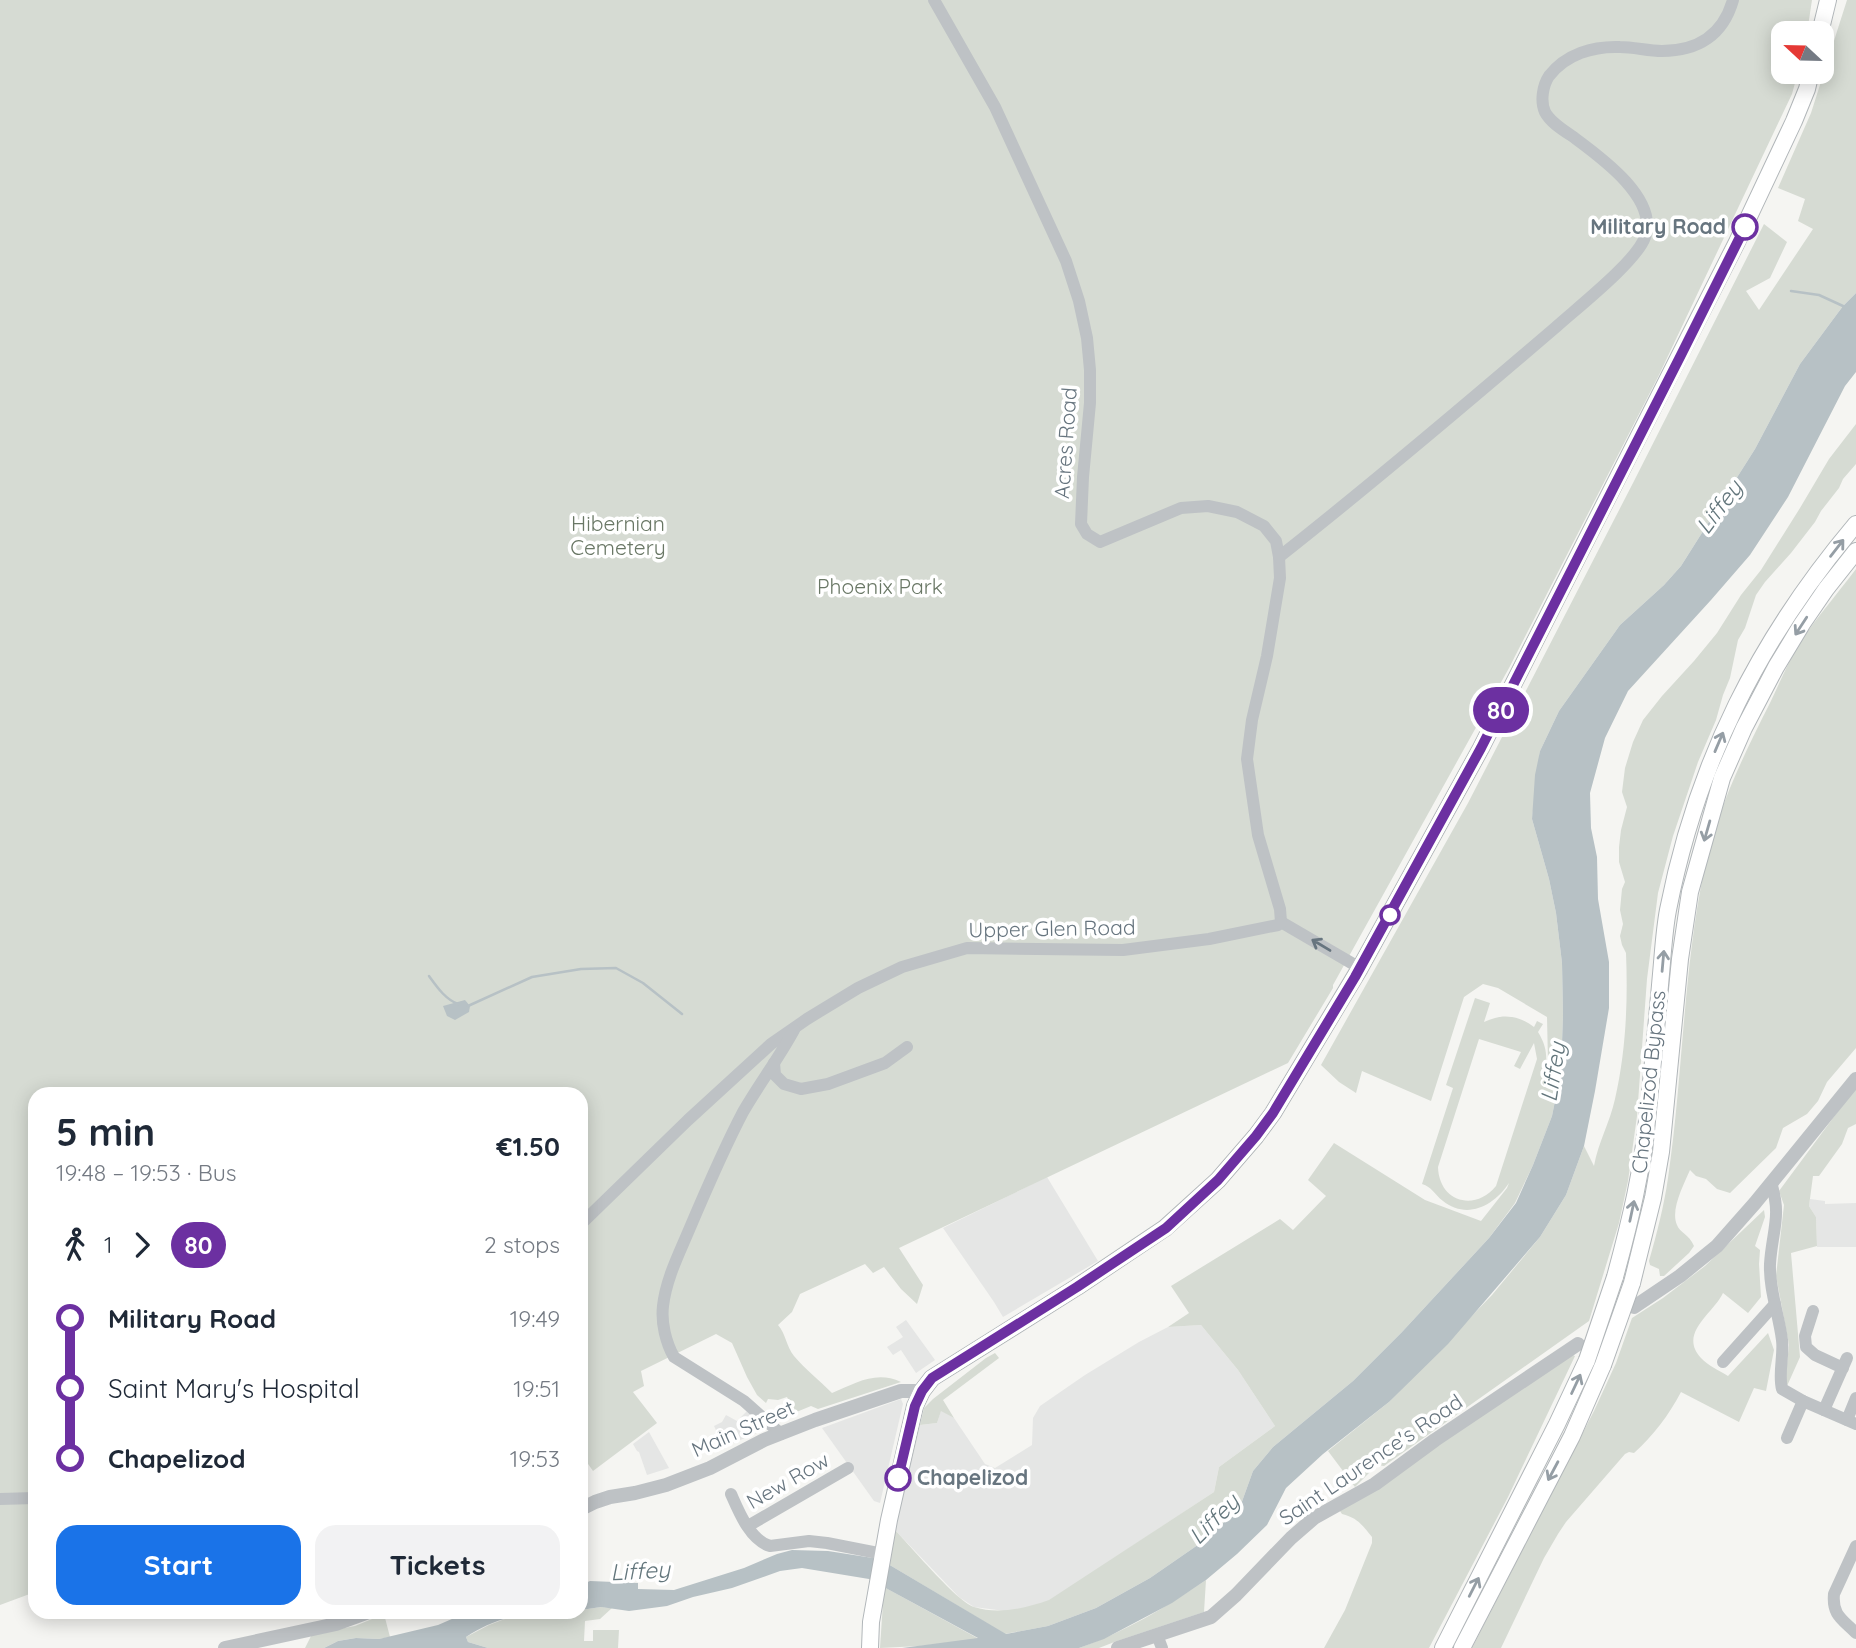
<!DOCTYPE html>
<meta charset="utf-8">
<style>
body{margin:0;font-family:Quicksand,sans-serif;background:#f2f2f3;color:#1f2937;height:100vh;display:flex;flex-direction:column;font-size:26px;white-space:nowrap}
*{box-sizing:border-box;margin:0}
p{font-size:23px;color:#747a83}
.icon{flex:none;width:38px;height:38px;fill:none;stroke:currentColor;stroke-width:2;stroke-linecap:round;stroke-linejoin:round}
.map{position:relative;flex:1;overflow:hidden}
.side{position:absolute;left:28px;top:1087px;width:560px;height:532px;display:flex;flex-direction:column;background:#fff;border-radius:21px;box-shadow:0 4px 18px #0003}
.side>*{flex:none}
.badge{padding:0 14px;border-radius:23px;font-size:24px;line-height:46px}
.needle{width:46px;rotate:292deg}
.fabs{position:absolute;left:1771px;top:21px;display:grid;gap:14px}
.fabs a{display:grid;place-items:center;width:63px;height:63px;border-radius:14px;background:#fff;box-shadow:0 4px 18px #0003;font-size:35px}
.map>.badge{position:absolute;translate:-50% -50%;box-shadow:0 0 0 4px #fff}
.legs{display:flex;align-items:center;gap:10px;height:77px;padding:0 28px;font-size:23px}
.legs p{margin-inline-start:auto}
.headline{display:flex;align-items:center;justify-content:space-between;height:119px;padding:0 28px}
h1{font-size:38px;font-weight:800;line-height:52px}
.action{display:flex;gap:14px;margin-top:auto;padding:14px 28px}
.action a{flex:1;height:80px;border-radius:21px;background:#1a73e8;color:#fff;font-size:28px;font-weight:800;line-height:80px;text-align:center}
.action a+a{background:#f2f2f3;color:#1f2937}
ul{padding:0 28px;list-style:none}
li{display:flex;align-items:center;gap:24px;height:70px;font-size:26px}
li i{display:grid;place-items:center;width:10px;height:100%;margin:0 9px;background:currentColor}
li i::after{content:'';width:18px;height:18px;margin:-9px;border:5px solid;border-radius:50%;background:#fff}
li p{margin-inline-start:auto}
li:first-child i{background:linear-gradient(#0000 50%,currentColor 0)}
li:last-child i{background:linear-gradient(currentColor 50%,#0000 0)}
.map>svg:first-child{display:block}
.built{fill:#e5e6e5}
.green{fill:#d6dbd3;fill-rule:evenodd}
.water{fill:#b7c1c5}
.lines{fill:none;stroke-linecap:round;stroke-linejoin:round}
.stream{stroke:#b7c1c5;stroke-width:2.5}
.secondary-casing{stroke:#b1b6b9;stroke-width:18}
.minor{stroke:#bec2c5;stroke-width:12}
.tertiary{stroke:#bec2c5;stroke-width:14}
.secondary{stroke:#fff;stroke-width:16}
.secondary-bridge-casing{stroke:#b1b6b9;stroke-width:18;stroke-linecap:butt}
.secondary-bridge{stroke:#fff;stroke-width:16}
.oneway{stroke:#959ea5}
.oneway2{stroke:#67757f}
.line-1-casing{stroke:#fff;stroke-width:16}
.line-1{stroke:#6c30a1;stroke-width:10}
.stop-1-dot{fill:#fff;stroke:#6c30a1;stroke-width:3.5}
.labels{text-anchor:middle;stroke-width:7;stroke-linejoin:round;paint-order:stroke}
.stop-label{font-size:21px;font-weight:bold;fill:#67757f;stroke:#fff;text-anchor:end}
.street-label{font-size:21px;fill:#67757f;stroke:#fff}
.park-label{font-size:21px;fill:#697765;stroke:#fff}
.water-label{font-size:23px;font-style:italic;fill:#63767c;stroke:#fff}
</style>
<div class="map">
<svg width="1856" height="1648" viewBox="0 0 1856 1648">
<rect width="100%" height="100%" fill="#f5f5f2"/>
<g class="built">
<path d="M1047,1177L1098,1261L1003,1317L994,1302L943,1228Z"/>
<path d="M1810,1199L1825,1201V1204L1856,1203V1247H1817L1816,1217L1809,1206Z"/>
<path d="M906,1320L935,1360L916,1373L901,1350L893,1355L887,1347L903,1337L896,1327Z"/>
<path d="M1201,1325L1238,1370L1275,1426L1219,1467L1214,1492L1049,1601L1027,1608L1005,1611L974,1607L959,1597L893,1528L920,1425L937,1423L941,1410L954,1418L985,1464L995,1468L1032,1445L1033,1418L1040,1406L1085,1375L1139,1342L1168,1327Z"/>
<path d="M901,1399L903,1404L880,1503L874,1501L822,1428Z"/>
<path d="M749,1409L766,1425V1429L724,1447L714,1426L722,1422L726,1415L737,1421Z"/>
<path d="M649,1432L669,1468L647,1475L639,1452L637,1451L633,1444Z"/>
</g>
<g class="green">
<path d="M0,0H1812L1807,33H1783V72H1798L1792,94L1659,375L1509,668L1333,985V988L1288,1063L899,1248L923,1285L917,1304L901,1289L884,1267L873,1273L865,1264L800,1294L792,1312L778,1325C786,1334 786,1346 794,1356C805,1369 819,1380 832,1393C856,1383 876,1370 901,1382L818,1409L811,1406L794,1413L787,1397L778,1400L768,1399L766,1403L757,1395L747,1377L732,1343L716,1334L641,1371L644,1386L633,1392L657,1423L593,1471L581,1454V1094H35V1592L0,1605Z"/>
<path d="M1847,0H1856V293L1843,306L1800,364L1755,449L1681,566L1664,585L1620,625L1559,711L1540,751L1532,819L1549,879L1556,913L1562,963L1563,1015L1561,1071L1552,1116L1533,1165L1515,1203L1489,1238L1402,1332L1353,1381L1273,1447L1253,1471L1240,1507L1205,1540L1150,1578L1096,1608L1048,1626L1005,1634L888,1564L893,1528C909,1544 956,1601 974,1607C999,1615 1026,1608 1049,1600L1214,1492L1219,1467L1275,1426L1238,1370L1201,1325L1168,1327L1189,1313L1171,1286L1280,1219L1293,1230L1326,1196L1308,1180L1334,1143L1425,1200L1481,1221L1507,1188L1509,1183C1494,1206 1467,1220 1443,1201C1434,1194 1432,1187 1422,1184L1453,1088L1446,1085L1475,998L1490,1003L1484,1022C1502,1013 1518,1015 1534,1027L1537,1021L1543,1024L1538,1032C1546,1045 1547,1054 1546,1068L1548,1062L1547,1017L1498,988L1483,984L1464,997L1431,1101L1362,1071L1356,1093L1339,1082L1321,1065L1468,803L1633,483L1764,224L1787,242L1770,278L1746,291L1759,310L1813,229L1798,221L1805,199L1778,188L1811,113ZM1479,1039L1521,1052L1514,1066L1520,1069L1534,1043L1537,1059L1496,1186C1475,1212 1439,1202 1438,1167Z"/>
<path d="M1856,424V464L1843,479L1839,488L1821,511L1815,522L1791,553L1765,582L1756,595L1745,628L1738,640L1730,678L1723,695L1716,720L1698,762L1673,836L1658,893L1647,979L1637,1116L1628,1181L1619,1223L1589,1321L1384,1466L1377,1465L1355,1487L1328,1451L1389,1402L1492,1295L1540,1237L1566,1195L1584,1146L1594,1166C1598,1143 1610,1122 1615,1099C1626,1051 1628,1002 1626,953L1622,945L1620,936L1623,924L1620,910L1622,889L1625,882L1619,862V847L1621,830L1627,807L1622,792L1625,768L1633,742L1643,720L1662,696L1694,661L1717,633L1741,595L1761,570L1800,508L1829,459Z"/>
<path d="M1856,569V1048L1827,1082L1818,1101L1807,1114L1783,1128L1776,1148L1730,1193L1717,1189L1706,1179L1696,1176L1690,1170C1684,1184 1670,1210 1677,1225C1680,1233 1689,1234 1694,1246L1689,1253L1664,1276H1660L1659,1269L1650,1265L1649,1261C1657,1233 1664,1206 1668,1178C1683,1076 1683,972 1704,871C1716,812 1743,756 1770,703C1780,682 1789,660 1801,641C1818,616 1838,593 1856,569Z"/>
<path d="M1856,1087V1124L1848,1128L1842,1144L1819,1176H1813L1809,1206L1816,1217L1817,1246L1791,1253L1800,1357L1787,1386L1785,1382L1789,1345L1776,1276L1784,1205L1779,1191Z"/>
<path d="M1764,1210L1765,1217L1755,1246L1760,1250L1759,1264L1761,1297L1748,1313L1723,1293C1713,1314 1678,1333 1701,1358C1707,1365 1720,1371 1728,1376L1768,1333L1774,1350L1766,1391L1754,1388L1739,1422L1681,1392C1669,1415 1653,1436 1634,1453L1629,1452L1625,1454L1566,1522L1558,1534L1544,1558L1501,1648H1472L1594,1411L1616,1363L1632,1318L1663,1298L1705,1266Z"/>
<path d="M995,1353L999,1358L943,1400L954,1418L941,1411L937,1423L920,1425L924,1408L933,1399L986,1358Z"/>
<path d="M1571,1354L1575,1356L1508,1497L1429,1648H1324L1345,1610L1372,1543V1537C1362,1525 1358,1518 1342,1514L1340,1511Z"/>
<path d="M1206,1580L1204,1612L1117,1641L1099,1648H1079C1125,1632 1166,1607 1206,1580Z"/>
<path d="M884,1587L979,1639L920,1646L880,1648Z"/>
<path d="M601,1607L612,1608L600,1619L585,1621L584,1641H593V1630H619L618,1648H488L468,1642L466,1637L489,1625L510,1617L581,1612V1610Z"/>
<path d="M384,1614L390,1637L379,1639L356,1638L338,1641L324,1648H305L312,1634L355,1626Z"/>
</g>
<g class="water">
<path d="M1856,293V372L1845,386L1788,497L1750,555L1711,600L1628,691L1605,738L1590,793L1591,828L1597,857L1598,899L1609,962V1008L1595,1091L1584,1146L1566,1195L1540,1237L1448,1344L1389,1402L1323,1454L1286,1488L1267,1525L1237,1554L1206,1580L1172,1603L1104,1639L1079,1648H902L978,1638L869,1579L802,1568L780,1571L732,1588L693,1597L667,1606L629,1611L601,1607L581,1610V1585L590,1581L638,1583V1589L674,1590L744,1568L777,1554L792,1550L828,1551L873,1558L888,1564L1006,1634L1048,1626L1096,1608L1150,1578L1205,1540L1240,1507L1253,1471L1273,1447L1353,1381L1402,1332L1489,1238L1516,1203L1533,1165L1552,1116L1561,1071L1563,1015L1562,963L1556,913L1549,879L1532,819L1535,775L1540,751L1559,711L1620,625L1664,585L1681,566L1755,449L1800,364L1843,306Z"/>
<path d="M465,1000L470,1006L469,1012L455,1020L447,1016L443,1006Z"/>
<path d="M468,1612H575C554,1617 533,1614 513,1617C496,1620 480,1628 466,1637L468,1642L488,1648H324L338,1641L356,1638L379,1639L438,1625Z"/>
</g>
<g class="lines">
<g class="stream">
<path d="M1791,291L1819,295L1843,306"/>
<path d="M429,976C437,987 445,999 458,1004"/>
<path d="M468,1006L532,977L581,969L616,968L643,983L682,1014"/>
</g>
<g class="secondary-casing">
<g id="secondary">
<path d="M1820,33L1828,0"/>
<path d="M1615,1277C1630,1222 1643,1168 1648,1111C1653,1065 1657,1019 1661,974C1663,953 1664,931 1668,910C1697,762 1759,639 1856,524"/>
<path d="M1632,1283L1653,1198L1661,1152L1680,959L1690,892L1722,778L1744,728L1776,667L1802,624L1826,589L1856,551"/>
<path d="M870,1648L871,1622L889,1520L915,1406L922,1391L932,1378L1077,1287L1165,1228L1218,1180L1256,1136L1273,1113L1360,968L1481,748L1737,242L1794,121L1807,89L1811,72"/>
<path d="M1443,1648L1557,1424L1587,1360"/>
<path d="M1462,1648L1572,1436L1603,1365"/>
</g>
</g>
<g class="minor">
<path d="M934,0L995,107L1066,261L1079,301L1087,338L1090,370V403L1083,477L1081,524L1087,534L1100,542L1181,508L1208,506L1237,512L1264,526L1276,541L1279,557L1280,578L1267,656L1252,720L1247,759L1258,835L1280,909L1281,922"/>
<path d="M1279,557C1373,483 1465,405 1556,327C1577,308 1637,261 1645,237C1659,198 1599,156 1572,136C1563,130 1550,122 1545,112C1540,101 1543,85 1549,76C1566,54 1593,46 1620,47C1634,47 1648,51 1662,51C1698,51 1723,35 1733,0"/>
<path d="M1281,922L1360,968"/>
<path d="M774,1063L775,1075L784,1084L801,1089L828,1084L885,1063L907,1047"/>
<path d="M1771,1183C1782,1216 1772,1231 1770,1264C1769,1290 1779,1315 1782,1340C1784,1356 1778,1374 1782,1389L1803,1401L1856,1424"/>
<path d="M581,1224L688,1120L771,1044L807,1019L858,988L902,967L967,948L1123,950L1209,939L1278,925L1281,922"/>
<path d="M1813,1311L1805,1336L1806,1347L1815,1355L1843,1368"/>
<path d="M1723,1362L1775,1304"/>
<path d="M1824,1410L1847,1358"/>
<path d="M1847,1420L1856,1398"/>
<path d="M781,1434L744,1401L674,1357C666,1343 661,1323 663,1306C666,1279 679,1254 689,1230C706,1190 723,1150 743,1112C759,1084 779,1058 794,1030"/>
<path d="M1787,1438L1803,1401"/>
<path d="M731,1494C739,1512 750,1540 770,1546L809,1541L827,1543L883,1554"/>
<path d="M0,1499L35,1498"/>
<path d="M748,1526L848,1468"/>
<path d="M1856,1546L1834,1594C1832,1615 1842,1619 1856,1633"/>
<path d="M1157,1635L1162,1648"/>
</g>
<g class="tertiary">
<path d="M1634,1307L1680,1276L1717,1246L1755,1203L1856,1079"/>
<path d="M581,1509L595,1502L610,1497L635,1493L666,1485L710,1468L764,1440L815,1420L901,1391H922"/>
<path d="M225,1648L336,1624L369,1612"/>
<path d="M1118,1648L1211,1617L1236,1595L1291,1538L1314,1518L1375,1484L1435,1440L1578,1344"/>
</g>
<use href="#secondary" class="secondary"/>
<g class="secondary-bridge-casing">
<g id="secondary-bridge">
<path d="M1587,1360L1615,1277"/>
<path d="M1603,1365L1632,1283"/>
</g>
</g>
<use href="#secondary-bridge" class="secondary-bridge"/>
</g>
<defs><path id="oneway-shaft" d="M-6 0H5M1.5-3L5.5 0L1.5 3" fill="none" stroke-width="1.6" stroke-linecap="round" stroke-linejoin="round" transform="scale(1.75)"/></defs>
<g class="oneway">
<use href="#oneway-shaft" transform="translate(1837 548) rotate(-52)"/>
<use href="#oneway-shaft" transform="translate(1801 626) rotate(123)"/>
<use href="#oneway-shaft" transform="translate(1719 742) rotate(-67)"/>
<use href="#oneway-shaft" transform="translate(1707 831) rotate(106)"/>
<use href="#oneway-shaft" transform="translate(1663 961) rotate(-85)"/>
<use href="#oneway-shaft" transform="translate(1632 1211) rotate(-78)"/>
<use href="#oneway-shaft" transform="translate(1576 1384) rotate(-65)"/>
<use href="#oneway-shaft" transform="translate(1553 1471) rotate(118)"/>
<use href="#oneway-shaft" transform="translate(1474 1587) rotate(-63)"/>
</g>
<use class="oneway2" href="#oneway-shaft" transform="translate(1321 945) rotate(-149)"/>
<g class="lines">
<g class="line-1-casing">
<path id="line-1" d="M898,1478L915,1406L922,1391L932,1378L1077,1287L1166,1228L1218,1180L1256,1136L1273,1113L1355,977L1481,748L1681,355L1745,227"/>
</g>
<use href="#line-1" class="line-1"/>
</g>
<g class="stop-1-dot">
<circle cx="1745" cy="227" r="12"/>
<circle cx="1390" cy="915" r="9"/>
<circle cx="898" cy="1478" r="12"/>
</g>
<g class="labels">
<g class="stop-label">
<text x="1726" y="234">Military Road</text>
<text x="917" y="1485" text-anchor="start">Chapelizod</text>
</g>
<g class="street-label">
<text transform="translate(1066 443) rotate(-86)" y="7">Acres Road</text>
<text transform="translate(1052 929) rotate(-1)" y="7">Upper Glen Road</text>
<text transform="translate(1649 1082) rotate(-84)" y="7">Chapelizod Bypass</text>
<text transform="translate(743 1429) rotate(-24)" y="7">Main Street</text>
<text transform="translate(1371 1460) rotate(-34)" y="7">Saint Laurence's Road</text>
<text transform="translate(788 1481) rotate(-30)" y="7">New Row</text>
</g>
<g class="park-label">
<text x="618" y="531">Hibernian<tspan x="618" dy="24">Cemetery</tspan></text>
<text x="880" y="594">Phoenix Park</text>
</g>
<g class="water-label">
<text transform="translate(1719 507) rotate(-53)" y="8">Liffey</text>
<text transform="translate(1553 1072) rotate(-81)" y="8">Liffey</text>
<text transform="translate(1214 1519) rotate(-45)" y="8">Liffey</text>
<text transform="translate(640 1571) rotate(-3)" y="8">Liffey</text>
</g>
</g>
</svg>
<div class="fabs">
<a><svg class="needle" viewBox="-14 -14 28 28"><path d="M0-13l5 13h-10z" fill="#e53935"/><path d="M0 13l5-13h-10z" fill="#747a83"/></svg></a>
</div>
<b class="badge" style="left:1501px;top:710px;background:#6c30a1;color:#fff">80</b>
<section class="side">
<div class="headline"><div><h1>5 min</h1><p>19:48 – 19:53 · Bus</p></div><b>€1.50</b></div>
<div class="legs"><svg class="icon" aria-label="walk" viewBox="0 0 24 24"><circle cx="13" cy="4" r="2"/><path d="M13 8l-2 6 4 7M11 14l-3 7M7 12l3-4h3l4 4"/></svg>1<svg class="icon" aria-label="forward" viewBox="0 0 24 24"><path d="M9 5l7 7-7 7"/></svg><b class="badge" style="background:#6c30a1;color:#fff">80</b><p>2 stops</p></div>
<ul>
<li><i style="color:#6c30a1"></i><b>Military Road</b><p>19:49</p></li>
<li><i style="color:#6c30a1"></i><span>Saint Mary's Hospital</span><p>19:51</p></li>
<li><i style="color:#6c30a1"></i><b>Chapelizod</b><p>19:53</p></li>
</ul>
<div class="action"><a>Start</a><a>Tickets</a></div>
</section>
</div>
